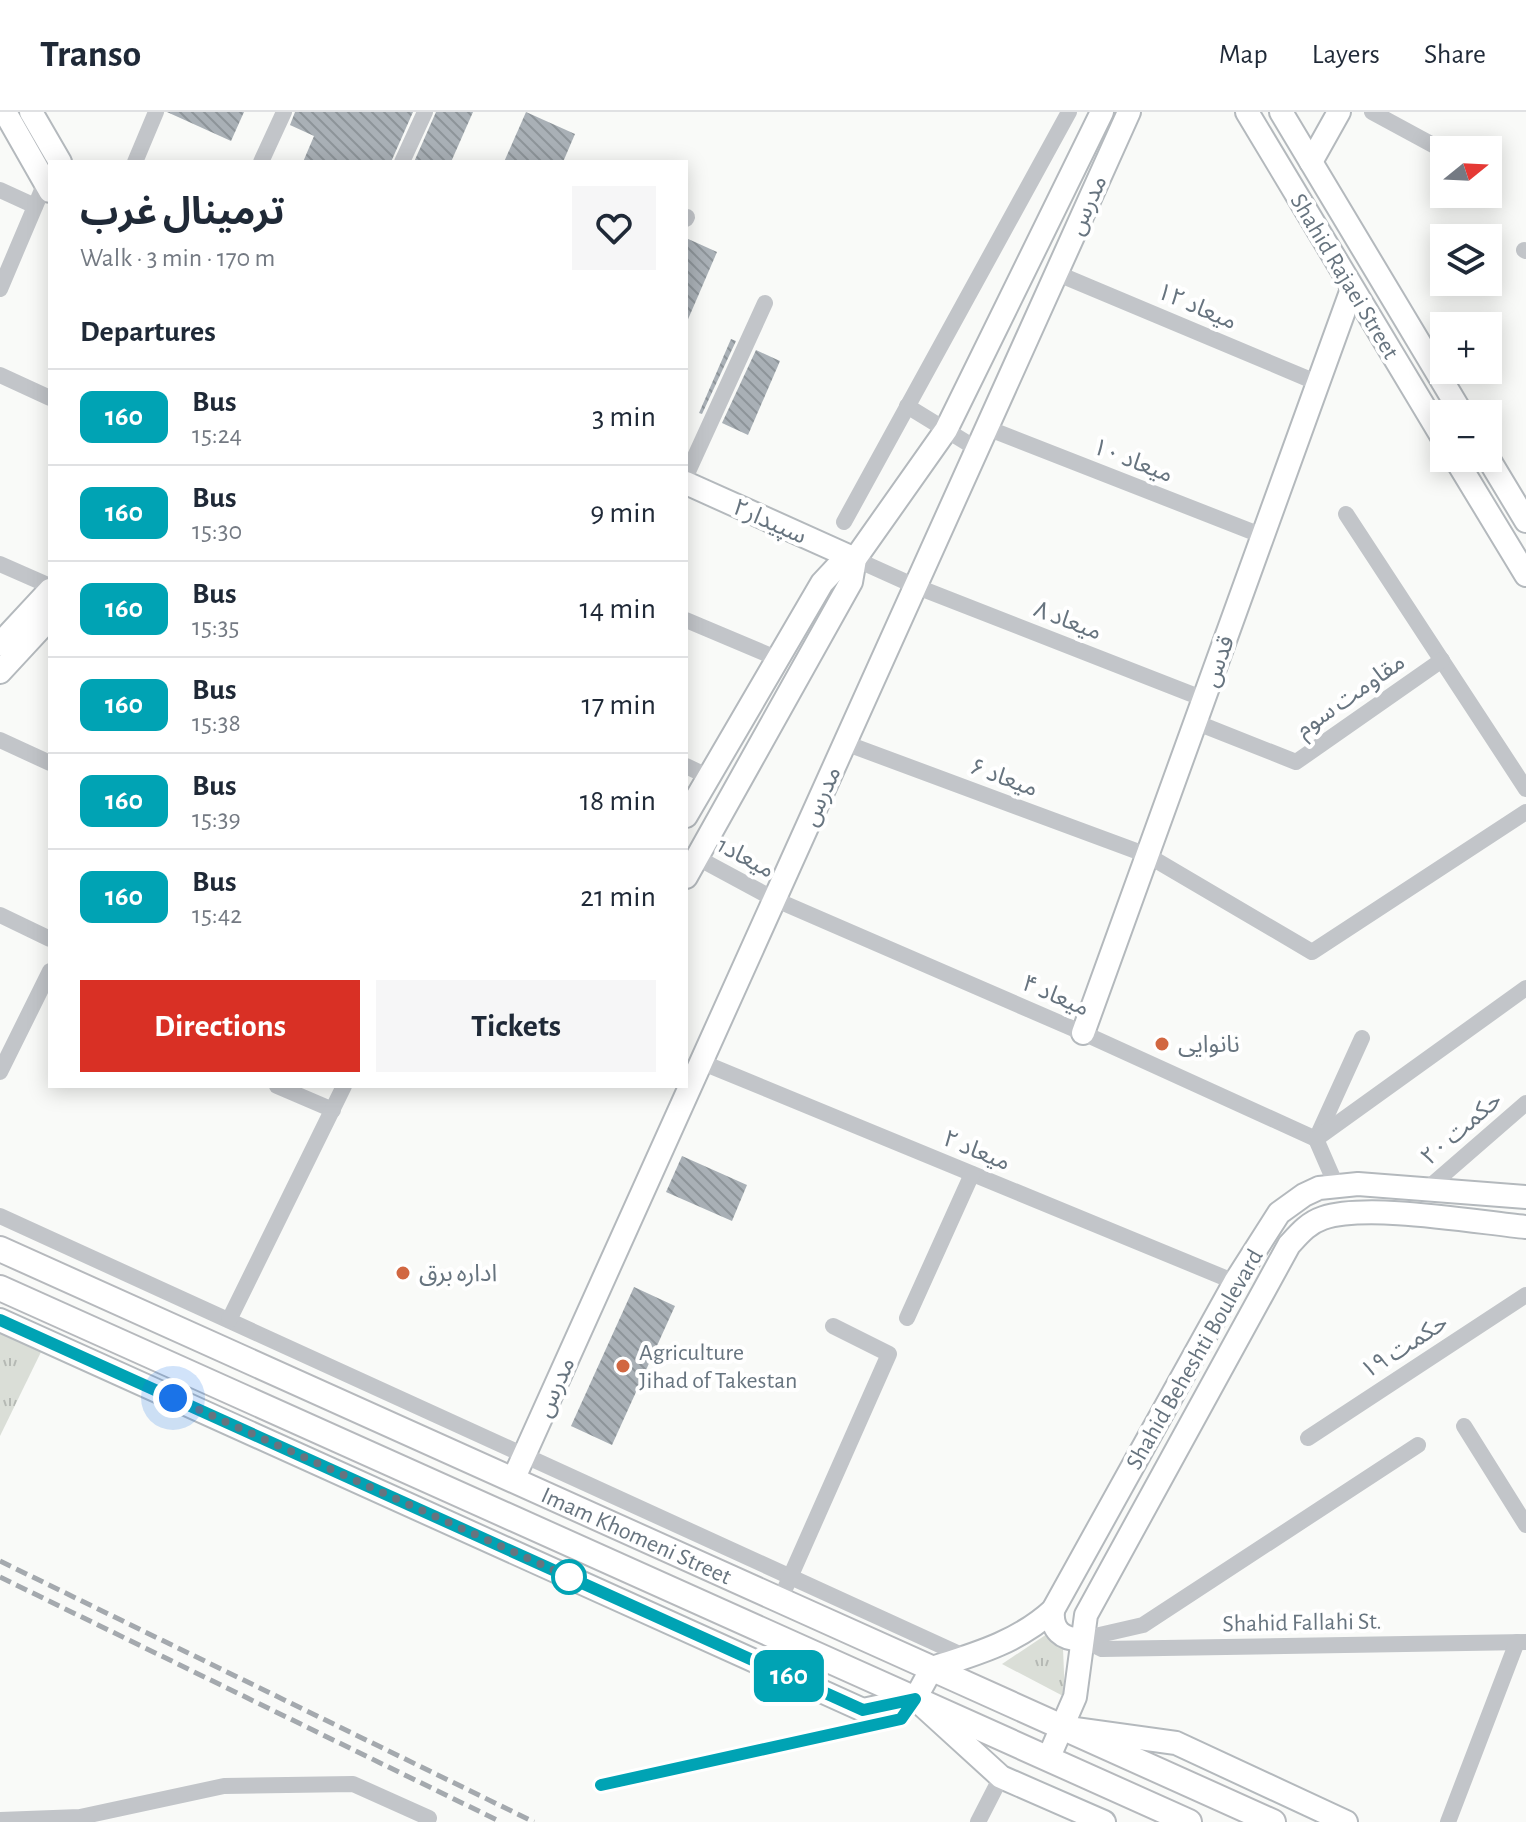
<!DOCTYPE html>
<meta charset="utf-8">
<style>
body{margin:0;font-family:"Alegreya Sans","Noto Sans Arabic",sans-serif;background:#f6f6f7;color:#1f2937;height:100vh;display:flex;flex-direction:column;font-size:30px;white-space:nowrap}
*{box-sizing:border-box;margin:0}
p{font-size:26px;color:#747a83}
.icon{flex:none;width:44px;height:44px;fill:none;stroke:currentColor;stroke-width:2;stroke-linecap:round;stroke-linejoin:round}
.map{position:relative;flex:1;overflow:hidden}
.drawer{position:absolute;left:48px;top:48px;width:640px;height:928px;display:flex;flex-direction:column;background:#fff;border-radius:0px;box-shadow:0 4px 20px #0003}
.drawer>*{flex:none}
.badge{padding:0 16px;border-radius:12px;font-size:28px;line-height:52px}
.needle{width:52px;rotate:72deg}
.fabs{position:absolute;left:1430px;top:24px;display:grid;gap:16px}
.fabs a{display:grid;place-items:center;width:72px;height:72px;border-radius:0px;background:#fff;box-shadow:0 4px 20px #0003;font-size:40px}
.you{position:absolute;width:40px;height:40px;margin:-20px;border:6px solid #fff;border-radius:50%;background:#1a73e8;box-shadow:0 0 0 12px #1a73e833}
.map>.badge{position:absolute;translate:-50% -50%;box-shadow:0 0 0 4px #fff}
h2{padding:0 32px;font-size:30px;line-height:72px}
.round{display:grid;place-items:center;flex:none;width:84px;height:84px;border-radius:0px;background:#f6f6f7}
.overview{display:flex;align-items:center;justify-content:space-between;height:136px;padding:0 32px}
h1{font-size:38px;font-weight:700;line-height:60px}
.primary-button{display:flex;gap:16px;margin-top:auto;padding:16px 32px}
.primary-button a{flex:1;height:92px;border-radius:0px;background:#d93025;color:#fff;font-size:32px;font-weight:700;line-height:92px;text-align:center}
.primary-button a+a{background:#f6f6f7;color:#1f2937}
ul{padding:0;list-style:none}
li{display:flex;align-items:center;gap:24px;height:96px;padding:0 32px;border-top:2px solid #e0e1e3}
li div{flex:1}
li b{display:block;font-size:30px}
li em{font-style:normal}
li .badge{min-width:88px;font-weight:700;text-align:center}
header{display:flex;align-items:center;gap:48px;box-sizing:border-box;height:112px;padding:0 40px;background:#fff;border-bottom:2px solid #e0e1e3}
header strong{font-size:38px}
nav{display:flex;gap:44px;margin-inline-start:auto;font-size:28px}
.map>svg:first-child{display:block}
.grass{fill:url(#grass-tufts)}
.building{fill:url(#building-back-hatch)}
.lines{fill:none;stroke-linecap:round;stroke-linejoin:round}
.secondary-casing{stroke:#b4b9bd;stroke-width:26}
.primary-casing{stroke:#b6b9bd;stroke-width:28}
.street{stroke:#c2c5c9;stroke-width:16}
.secondary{stroke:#fff;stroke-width:22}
.primary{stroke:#fff;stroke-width:24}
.rail{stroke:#a4a9ae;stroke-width:5;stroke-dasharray:12 6;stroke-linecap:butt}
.line-casing{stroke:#fff;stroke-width:18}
.line{stroke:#00a3b4;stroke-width:12}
.walk{stroke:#67747f;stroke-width:8;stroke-dasharray:0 14.4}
.poi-dot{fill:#d16741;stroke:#fff;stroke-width:3}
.stop-dot{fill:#fff;stroke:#00a3b4;stroke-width:4}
.labels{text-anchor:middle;stroke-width:8;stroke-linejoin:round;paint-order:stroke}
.street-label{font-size:24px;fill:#67747f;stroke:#fff}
.poi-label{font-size:24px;fill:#67747f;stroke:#fff;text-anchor:start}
</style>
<header>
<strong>Transo</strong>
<nav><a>Map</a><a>Layers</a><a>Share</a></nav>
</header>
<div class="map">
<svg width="1526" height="1710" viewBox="0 0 1526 1710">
<defs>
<pattern id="grass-tufts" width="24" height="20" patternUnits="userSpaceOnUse" patternTransform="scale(2)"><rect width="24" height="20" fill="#daded7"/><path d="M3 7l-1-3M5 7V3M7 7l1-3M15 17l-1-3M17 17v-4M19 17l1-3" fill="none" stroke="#b5b9b4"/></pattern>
<pattern id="building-back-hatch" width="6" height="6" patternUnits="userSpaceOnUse" patternTransform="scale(2)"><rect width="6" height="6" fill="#a9b0b6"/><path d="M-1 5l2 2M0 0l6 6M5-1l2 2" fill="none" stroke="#8d9499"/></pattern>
</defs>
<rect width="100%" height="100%" fill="#f9faf8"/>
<g class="grass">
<path d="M0,1221L41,1240L0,1324Z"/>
<path d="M1062,1512L1065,1585L1002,1552Z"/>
</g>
<g class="building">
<path d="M167,0H244L231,29Z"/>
<path d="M295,0H413L391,50H303L314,24L290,13Z"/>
<path d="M436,0H473L451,50H414Z"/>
<path d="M526,0L575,22L563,50H504Z"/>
<path d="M686,126L717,140L686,212Z"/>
<path d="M731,227L736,229L702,302L699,301Z"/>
<path d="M756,238L780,249L748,323L722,311Z"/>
<path d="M682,1044L747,1073L732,1109L666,1080Z"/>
<path d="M634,1175L675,1194L612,1333L571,1314Z"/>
</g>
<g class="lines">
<g class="secondary-casing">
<g id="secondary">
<path d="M5,0L50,79"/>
<path d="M31,0L60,50"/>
<path d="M1247,0L1444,328"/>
<path d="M1281,0L1462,302"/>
<path d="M1311,50L1339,0"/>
<path d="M1455,346L1526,463"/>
<path d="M1488,346L1526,409"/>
<path d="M686,371L855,447"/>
<path d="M0,532L50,478"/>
<path d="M0,560L50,506"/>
<path d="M686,704L822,471L836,456L855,447"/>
<path d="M686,765L851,470L855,447L946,318L1102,0"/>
<path d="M1083,921L1352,177"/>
<path d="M0,1208L863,1598L915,1587"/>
<path d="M513,1368L1129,0"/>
<path d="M1053,1498C1051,1518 1062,1528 1082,1527"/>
<path d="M915,1587L932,1556C976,1542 1018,1530 1053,1498L1235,1170L1279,1101L1304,1083L1319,1076L1358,1072L1526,1085"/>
<path d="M922,1593L1001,1665L1104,1710"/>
<path d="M1075,1617L1176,1631L1346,1710"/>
<path d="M1048,1647L1075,1585L1086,1503L1289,1133C1299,1122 1308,1111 1323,1106C1368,1091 1475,1110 1526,1115"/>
</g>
</g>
<g class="primary-casing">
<g id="primary">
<path id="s1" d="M0,1137L1273,1710"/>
<path d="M0,1176L1189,1710"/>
</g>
</g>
<g class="street">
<path d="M1372,0L1444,39"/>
<path d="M135,50L156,0"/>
<path d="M261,50L284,0"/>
<path d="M402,50L425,0"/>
<path d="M0,78L35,94"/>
<path d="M686,107L687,105"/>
<path d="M1524,138L1526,139"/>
<path d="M1056,161L1318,271"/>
<path d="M0,177L45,71"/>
<path d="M0,263L50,286"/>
<path d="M907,294L977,337"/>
<path d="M987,316L1263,424"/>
<path d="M686,364L765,191"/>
<path d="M1346,402L1526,677"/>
<path d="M844,410L1069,0"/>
<path d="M855,447L915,474L1204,587"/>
<path d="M0,452L50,474"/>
<path d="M686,508L776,546"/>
<path d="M1195,610L1296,650L1442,548"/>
<path d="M0,628L50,651"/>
<path d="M845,631L1147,743L1312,840L1526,700"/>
<path d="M686,654L707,664"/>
<path d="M696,745L774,787L1083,921L1316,1027L1362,926"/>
<path d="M0,803L50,827"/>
<path d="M701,950L1235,1170"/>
<path d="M0,960L50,859"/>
<path d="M277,974L333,998"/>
<path d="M1336,1073L1316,1027L1526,876"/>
<path d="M1427,1077L1526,991"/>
<path d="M0,1104L966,1545"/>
<path d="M907,1206L972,1062"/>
<path d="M229,1208L344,974"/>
<path d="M1464,1314L1526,1413"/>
<path d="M1308,1326L1526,1183"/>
<path d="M780,1488L889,1242L833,1214"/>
<path d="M1082,1527L1102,1537L1526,1530"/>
<path d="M1082,1527L1143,1513L1418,1333"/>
<path d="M601,1673L901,1607L915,1587"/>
<path d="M0,1708L80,1705L224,1674L353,1672L429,1706"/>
<path d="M978,1710L1001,1665"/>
<path d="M1448,1710L1517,1530"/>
</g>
<use href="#secondary" class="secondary"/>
<use href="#primary" class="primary"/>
<g class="rail">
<path d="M0,1449L534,1710"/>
<path d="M0,1465L501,1710"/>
</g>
</g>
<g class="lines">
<g class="line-casing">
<path id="line" d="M0,1208L863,1598L915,1587L901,1607L601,1673"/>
</g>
<use href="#line" class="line"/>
<path class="walk" d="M173,1286L576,1468L569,1465"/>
</g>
<g class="poi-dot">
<circle cx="1162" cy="932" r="8"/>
<circle cx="403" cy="1161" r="8"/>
<circle cx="623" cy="1254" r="8"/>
</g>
<circle class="stop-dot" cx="569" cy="1465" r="16"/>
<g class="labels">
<g class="street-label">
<text transform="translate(1087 93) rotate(-66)" y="8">مدرس</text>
<text transform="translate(1345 164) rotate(59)" y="8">Shahid Rajaei Street</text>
<text transform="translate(1197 194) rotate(23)" y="8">میعاد ۱۲</text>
<text transform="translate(1133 348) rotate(21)" y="8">میعاد ۱۰</text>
<text transform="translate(770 409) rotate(24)" y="8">سپیدار۲</text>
<text transform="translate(1068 508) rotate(21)" y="8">میعاد ۸</text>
<text transform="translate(1218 549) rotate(-70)" y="8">قدس</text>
<text transform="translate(1350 583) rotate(-35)" y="8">مقاومت سوم</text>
<text transform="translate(1004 665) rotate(20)" y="8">میعاد ۶</text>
<text transform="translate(821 684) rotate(-66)" y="8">مدرس</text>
<text transform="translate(746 745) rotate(28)" y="8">میعاد1</text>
<text transform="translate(1056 883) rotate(23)" y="8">میعاد ۴</text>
<text transform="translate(1461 1016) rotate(-41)" y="8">حکمت ۲۰</text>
<text transform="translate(977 1038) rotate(22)" y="8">میعاد ۲</text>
<text transform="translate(1404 1234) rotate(-33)" y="8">حکمت ۱۹</text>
<text transform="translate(1194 1247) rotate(-60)" y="8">Shahid Beheshti Boulevard</text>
<text transform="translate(555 1275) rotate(-66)" y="8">مدرس</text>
<text dy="8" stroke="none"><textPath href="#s1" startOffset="698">Imam Khomeni Street</textPath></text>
<text transform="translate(1302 1510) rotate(-1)" y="8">Shahid Fallahi St.</text>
</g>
<g class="poi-label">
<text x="1178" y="940">نانوایی</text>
<text x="419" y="1169">اداره برق</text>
<text x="639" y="1248">Agriculture<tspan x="639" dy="28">Jihad of Takestan</tspan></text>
</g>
</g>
</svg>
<div class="fabs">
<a><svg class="needle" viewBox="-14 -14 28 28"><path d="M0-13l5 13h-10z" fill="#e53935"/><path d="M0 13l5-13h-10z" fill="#747a83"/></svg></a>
<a><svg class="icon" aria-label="layers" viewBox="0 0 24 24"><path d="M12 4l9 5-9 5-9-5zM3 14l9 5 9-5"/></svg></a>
<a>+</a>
<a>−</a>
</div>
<div class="you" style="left:173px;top:1286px"></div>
<b class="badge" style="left:789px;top:1564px;background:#00a3b4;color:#fff">160</b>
<section class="drawer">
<div class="overview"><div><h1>ترمینال غرب</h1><p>Walk · 3 min · 170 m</p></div><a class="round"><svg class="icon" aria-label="heart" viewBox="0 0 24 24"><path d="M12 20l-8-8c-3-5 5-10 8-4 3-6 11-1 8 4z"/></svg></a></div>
<h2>Departures</h2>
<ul>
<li><span class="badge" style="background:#00a3b4;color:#fff">160</span><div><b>Bus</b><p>15:24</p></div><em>3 min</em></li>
<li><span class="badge" style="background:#00a3b4;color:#fff">160</span><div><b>Bus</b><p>15:30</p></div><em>9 min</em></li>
<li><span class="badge" style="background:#00a3b4;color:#fff">160</span><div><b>Bus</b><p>15:35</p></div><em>14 min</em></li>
<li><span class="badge" style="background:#00a3b4;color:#fff">160</span><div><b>Bus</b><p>15:38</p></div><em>17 min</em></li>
<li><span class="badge" style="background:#00a3b4;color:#fff">160</span><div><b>Bus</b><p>15:39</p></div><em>18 min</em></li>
<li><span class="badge" style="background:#00a3b4;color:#fff">160</span><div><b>Bus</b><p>15:42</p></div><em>21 min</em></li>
</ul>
<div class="primary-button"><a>Directions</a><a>Tickets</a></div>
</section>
</div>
